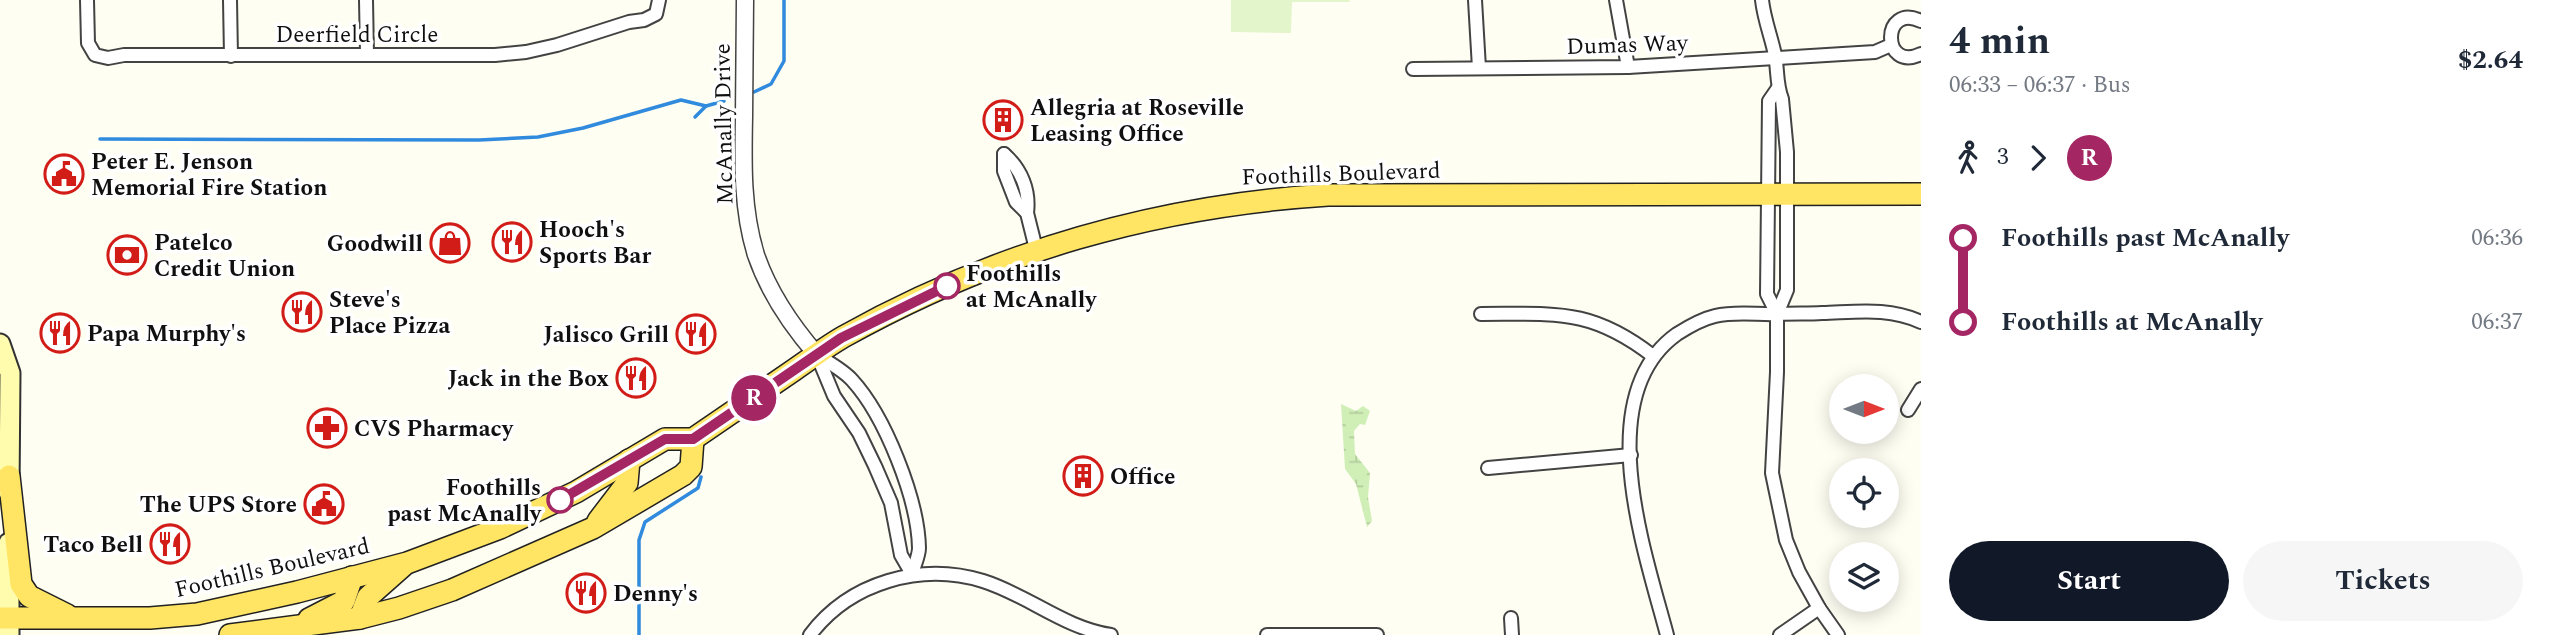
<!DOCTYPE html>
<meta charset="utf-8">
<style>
body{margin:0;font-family:Spectral,serif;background:#f6f6f7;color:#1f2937;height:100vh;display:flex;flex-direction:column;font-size:26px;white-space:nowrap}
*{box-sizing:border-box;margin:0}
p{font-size:23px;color:#747a83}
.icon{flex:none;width:38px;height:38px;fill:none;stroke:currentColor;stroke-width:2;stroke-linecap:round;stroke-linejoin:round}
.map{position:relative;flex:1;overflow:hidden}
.drawer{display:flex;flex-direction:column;background:#fff;width:630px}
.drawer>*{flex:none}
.badge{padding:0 14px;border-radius:23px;font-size:24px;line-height:46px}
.needle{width:46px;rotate:90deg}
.buttons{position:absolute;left:1829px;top:374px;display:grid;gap:14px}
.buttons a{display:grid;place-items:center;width:70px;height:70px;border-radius:50%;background:#fff;box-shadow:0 4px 18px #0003;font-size:35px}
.map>.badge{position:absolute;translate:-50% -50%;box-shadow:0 0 0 4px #fff}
.legs{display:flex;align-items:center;gap:10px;height:77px;padding:0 28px;font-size:23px}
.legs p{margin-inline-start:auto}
.overview{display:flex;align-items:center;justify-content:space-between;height:119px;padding:0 28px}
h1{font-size:38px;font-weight:700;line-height:52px}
.action{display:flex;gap:14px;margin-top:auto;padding:14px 28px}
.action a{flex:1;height:80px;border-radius:42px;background:#111827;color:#fff;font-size:28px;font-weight:700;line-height:80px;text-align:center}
.action a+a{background:#f6f6f7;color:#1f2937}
ul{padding:0 28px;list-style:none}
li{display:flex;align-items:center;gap:24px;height:84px;font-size:26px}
li i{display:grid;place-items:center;width:10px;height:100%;margin:0 9px;background:currentColor}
li i::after{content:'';width:18px;height:18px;margin:-9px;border:5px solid;border-radius:50%;background:#fff}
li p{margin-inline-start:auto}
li:first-child i{background:linear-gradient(#0000 50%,currentColor 0)}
li:last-child i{background:linear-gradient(currentColor 50%,#0000 0)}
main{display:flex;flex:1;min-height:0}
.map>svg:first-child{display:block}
.wetland{fill:url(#wetland-marsh)}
.pitch{fill:#e3f5ca}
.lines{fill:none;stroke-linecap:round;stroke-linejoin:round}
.stream{stroke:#308add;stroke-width:3.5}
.minor-casing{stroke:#434343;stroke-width:16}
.tertiary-casing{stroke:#434343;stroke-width:19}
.secondary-casing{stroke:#323232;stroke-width:23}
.primary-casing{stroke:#212121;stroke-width:24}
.minor{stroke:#fff;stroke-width:12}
.tertiary{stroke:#fff;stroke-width:16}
.secondary{stroke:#fffcae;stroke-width:19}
.primary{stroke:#ffe563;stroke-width:21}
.line-1-casing{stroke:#fff;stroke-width:16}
.line-1{stroke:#a42764;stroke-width:10}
.stop-1-dot{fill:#fff;stroke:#a42764;stroke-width:3.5}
.labels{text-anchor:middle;stroke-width:7;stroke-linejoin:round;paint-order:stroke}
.street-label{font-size:23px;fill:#101010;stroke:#fff}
.poi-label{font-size:23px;font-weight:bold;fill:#101010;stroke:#fff;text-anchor:start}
.stop-label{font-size:23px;font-weight:bold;fill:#101010;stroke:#fff;text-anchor:start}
</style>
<main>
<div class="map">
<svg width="1921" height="635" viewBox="0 0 1921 635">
<defs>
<pattern id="wetland-marsh" width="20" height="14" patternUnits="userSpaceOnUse" patternTransform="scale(1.75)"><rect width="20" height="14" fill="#d0efb7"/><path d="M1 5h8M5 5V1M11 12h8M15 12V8" fill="none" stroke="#b2cc9c"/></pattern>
</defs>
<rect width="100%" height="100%" fill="#fffef3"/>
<path class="wetland" d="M1341,404L1356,411L1363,406L1370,411L1365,425L1360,424L1354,431L1355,454L1370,473L1368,497L1372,521L1367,527L1356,484L1345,469Z"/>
<path class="pitch" d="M1231,0H1350L1349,2H1292L1291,33L1231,32Z"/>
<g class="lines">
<g class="stream">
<path d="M754,92L771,84L784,61V0"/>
<path d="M695,117L706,106L724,101"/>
<path d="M100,139L479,140L538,137L583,128L681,100L706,106"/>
<path d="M639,635V540L645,522L698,488L701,477"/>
</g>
<g class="minor-casing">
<g id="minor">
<path d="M87,0L88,43L95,55L108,58L124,55H495L526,52L557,45L629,22L644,20L656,14L659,0"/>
<path d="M230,0L231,56"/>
<path d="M366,0L367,54"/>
<path d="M1475,0L1479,68"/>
<path d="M1616,0L1628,67"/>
<path d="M1762,0C1764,19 1771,36 1775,55C1778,70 1776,84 1782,99L1787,152V290L1777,314V372L1772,473L1786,540L1799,572L1819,608L1838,635"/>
<path d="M1921,21C1881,2 1881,73 1921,54"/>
<path d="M1413,69L1628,67L1875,52L1891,45"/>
<path d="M1004,154V171L1016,202L1027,213L1036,249"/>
<path d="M1004,154C1021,169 1030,190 1027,213"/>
<path d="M1481,314C1556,314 1591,308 1653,356"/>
<path d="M1777,314L1767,294L1769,101L1778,88"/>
<path d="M817,355C828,362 843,370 852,380C885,416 918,499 919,548C919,556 914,566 912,574"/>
<path d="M817,355L834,396L859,433L875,466L891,503L901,555L912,574"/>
<path d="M1908,410L1921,389"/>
<path d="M1488,468L1631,455"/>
<path d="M1511,618L1512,635"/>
<path d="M810,635C850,582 921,562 983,581C1028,595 1064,628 1111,635"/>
<path d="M1267,635H1377"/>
<path d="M1667,635C1645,552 1590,396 1677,334C1688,327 1702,319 1715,316C1736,311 1758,315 1779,314C1794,313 1808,314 1822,313C1857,312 1889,307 1921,322"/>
<path d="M1780,635L1819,608"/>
</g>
</g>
<g class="tertiary-casing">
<path id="tertiary" d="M745,0C745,39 744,78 744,117C743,164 742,210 756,255C769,293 791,325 817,355"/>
</g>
<g class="secondary-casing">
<g id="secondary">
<path d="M0,344L10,373L9,492"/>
<path d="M9,635V543"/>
</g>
</g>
<g class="primary-casing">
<g id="primary">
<path d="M9,476L21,584L29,596L67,615"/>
<path d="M598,521L627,483L629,460"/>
<path d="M0,618H150L197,614L297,592L407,563L500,528L576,492L665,439H693C727,416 760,393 794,370C810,359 826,347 843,337C995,252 1154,206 1328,195L1921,194"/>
<path d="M360,618L368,597L403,566"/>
<path d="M309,619L344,601L352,577"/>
<path d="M230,635L360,618L399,608L452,590L593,528L683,475L691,467L693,439"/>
</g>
</g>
<use href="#minor" class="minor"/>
<use href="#tertiary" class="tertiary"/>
<use href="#secondary" class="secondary"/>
<use href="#primary" class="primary"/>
</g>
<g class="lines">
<g class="line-1-casing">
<path id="line-1" d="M560,500L665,439H693L841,338L947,286"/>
</g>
<use href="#line-1" class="line-1"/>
</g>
<defs>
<g id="building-ring" transform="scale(2.0125)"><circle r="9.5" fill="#fff" stroke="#d21c17" stroke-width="1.5"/><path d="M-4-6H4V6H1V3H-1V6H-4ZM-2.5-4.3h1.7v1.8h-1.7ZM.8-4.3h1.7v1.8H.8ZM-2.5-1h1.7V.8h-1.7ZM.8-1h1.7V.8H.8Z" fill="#d21c17"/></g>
<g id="civic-ring" transform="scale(2.0125)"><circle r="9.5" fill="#fff" stroke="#d21c17" stroke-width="1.5"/><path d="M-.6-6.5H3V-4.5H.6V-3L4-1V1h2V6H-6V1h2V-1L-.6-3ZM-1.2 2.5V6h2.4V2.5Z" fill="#d21c17"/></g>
<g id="restaurant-ring" transform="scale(2.0125)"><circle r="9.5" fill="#fff" stroke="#d21c17" stroke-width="1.5"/><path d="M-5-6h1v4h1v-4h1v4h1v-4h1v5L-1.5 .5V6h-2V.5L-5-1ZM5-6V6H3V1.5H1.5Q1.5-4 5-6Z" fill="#d21c17"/></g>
<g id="shop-ring" transform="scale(2.0125)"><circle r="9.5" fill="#fff" stroke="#d21c17" stroke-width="1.5"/><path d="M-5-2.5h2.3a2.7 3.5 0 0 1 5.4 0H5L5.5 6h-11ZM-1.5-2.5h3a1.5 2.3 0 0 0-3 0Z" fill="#d21c17"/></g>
<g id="bank-ring" transform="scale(2.0125)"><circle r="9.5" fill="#fff" stroke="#d21c17" stroke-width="1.5"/><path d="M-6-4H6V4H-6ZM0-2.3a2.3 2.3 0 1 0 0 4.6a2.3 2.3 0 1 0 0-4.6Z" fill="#d21c17"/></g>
<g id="pharmacy-ring" transform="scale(2.0125)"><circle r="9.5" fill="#fff" stroke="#d21c17" stroke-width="1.5"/><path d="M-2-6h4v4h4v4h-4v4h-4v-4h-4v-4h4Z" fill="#d21c17"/></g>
</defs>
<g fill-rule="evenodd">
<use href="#building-ring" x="1003" y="120"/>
<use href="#civic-ring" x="64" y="174"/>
<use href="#restaurant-ring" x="512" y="242"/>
<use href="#shop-ring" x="450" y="243"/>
<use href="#bank-ring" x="127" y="255"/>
<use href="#restaurant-ring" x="302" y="312"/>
<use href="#restaurant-ring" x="60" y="333"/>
<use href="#restaurant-ring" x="696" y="334"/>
<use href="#restaurant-ring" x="636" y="378"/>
<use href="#pharmacy-ring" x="327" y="428"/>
<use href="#building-ring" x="1083" y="476"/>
<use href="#civic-ring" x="324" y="504"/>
<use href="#restaurant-ring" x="170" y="544"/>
<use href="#restaurant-ring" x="586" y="593"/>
</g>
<g class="stop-1-dot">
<circle cx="947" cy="286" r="12"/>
<circle cx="560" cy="500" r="12"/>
</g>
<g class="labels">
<g class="street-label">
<text x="357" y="42">Deerfield Circle</text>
<text transform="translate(1627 44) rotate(-2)" y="8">Dumas Way</text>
<text transform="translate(723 124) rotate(-91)" y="8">McAnally Drive</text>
<text transform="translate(1341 173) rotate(-2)" y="8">Foothills Boulevard</text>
<text transform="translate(272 567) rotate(-13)" y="8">Foothills Boulevard</text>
</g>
<g class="poi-label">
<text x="1030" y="115">Allegria at Roseville<tspan x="1030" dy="26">Leasing Office</tspan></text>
<text x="91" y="169">Peter E. Jenson<tspan x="91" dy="26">Memorial Fire Station</tspan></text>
<text x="539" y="237">Hooch's<tspan x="539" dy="26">Sports Bar</tspan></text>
<text x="154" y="250">Patelco<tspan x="154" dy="26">Credit Union</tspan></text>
<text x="423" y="251" text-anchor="end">Goodwill</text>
<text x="329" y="307">Steve's<tspan x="329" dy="26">Place Pizza</tspan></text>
<text x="87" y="341">Papa Murphy's</text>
<text x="669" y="342" text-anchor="end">Jalisco Grill</text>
<text x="609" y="386" text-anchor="end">Jack in the Box</text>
<text x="354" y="436">CVS Pharmacy</text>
<text x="1110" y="484">Office</text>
<text x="297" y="512" text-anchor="end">The UPS Store</text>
<text x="143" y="552" text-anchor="end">Taco Bell</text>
<text x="613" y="601">Denny's</text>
</g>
<g class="stop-label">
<text x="966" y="281">Foothills<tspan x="966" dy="26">at McAnally</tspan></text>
<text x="541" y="495" text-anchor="end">Foothills<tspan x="541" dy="26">past McAnally</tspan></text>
</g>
</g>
</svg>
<div class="buttons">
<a><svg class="needle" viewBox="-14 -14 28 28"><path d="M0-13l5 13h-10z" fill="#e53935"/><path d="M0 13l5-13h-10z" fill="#747a83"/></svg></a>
<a><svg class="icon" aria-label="locate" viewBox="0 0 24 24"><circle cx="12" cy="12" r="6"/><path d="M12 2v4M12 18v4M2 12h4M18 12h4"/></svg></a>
<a><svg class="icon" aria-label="layers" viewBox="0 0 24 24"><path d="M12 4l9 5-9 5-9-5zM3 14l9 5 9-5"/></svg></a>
</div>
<b class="badge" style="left:754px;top:398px;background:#a42764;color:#fff">R</b>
</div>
<section class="drawer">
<div class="overview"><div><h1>4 min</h1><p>06:33 – 06:37 · Bus</p></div><b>$2.64</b></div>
<div class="legs"><svg class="icon" aria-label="walk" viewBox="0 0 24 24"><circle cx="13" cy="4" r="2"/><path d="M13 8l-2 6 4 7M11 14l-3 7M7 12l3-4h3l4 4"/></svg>3<svg class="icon" aria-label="forward" viewBox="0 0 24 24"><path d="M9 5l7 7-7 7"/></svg><b class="badge" style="background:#a42764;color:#fff">R</b></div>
<ul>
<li><i style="color:#a42764"></i><b>Foothills past McAnally</b><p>06:36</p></li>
<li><i style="color:#a42764"></i><b>Foothills at McAnally</b><p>06:37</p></li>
</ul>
<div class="action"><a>Start</a><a>Tickets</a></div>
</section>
</main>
